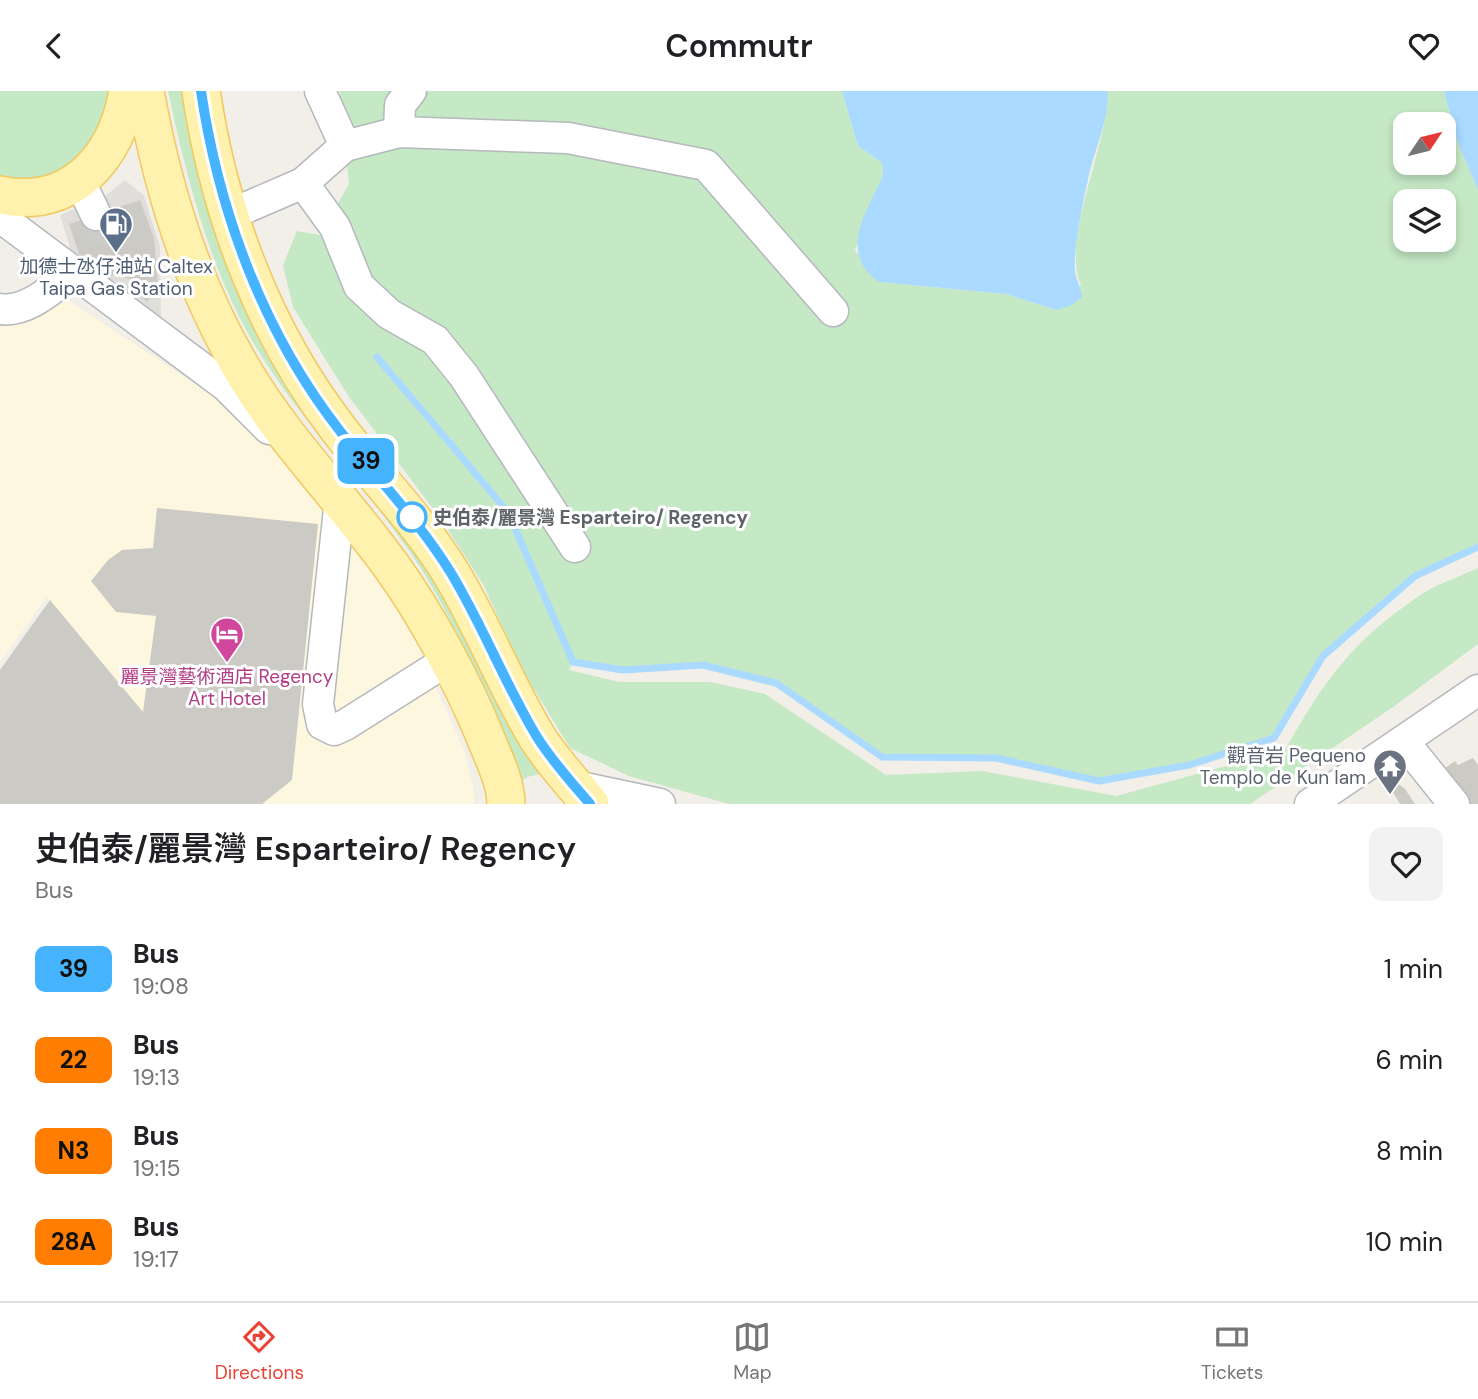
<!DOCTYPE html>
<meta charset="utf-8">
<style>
body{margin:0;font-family:"DM Sans","Noto Sans SC",sans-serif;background:#f2f2f2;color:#202124;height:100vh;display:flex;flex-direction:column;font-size:26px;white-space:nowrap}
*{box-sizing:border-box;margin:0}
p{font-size:23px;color:#757577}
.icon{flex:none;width:38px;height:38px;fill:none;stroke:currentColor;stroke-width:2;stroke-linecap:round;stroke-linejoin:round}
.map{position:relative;height:713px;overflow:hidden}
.sheet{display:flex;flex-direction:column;background:#fff;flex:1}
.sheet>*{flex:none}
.badge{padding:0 14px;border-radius:10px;font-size:24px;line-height:46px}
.needle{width:46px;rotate:55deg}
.fabs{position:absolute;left:1393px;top:21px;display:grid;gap:14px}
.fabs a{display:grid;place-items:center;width:63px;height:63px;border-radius:14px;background:#fff;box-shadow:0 4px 10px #0003;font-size:35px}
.map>.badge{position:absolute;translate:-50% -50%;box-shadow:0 0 0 4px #fff}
.round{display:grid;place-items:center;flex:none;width:74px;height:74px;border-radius:14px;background:#f2f2f2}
.headline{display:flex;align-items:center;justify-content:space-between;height:119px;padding:0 35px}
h1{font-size:33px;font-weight:600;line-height:52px}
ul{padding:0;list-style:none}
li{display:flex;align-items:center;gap:21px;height:91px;padding:0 35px}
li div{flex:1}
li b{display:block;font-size:26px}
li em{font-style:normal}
li .badge{min-width:77px;font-weight:700;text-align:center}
header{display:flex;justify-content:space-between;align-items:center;height:91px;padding:0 35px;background:#fff;font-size:32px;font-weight:600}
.tabs{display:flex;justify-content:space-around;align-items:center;height:98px;border-top:2px solid #e0e0e0;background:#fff;font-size:19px;color:#757577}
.tabs a{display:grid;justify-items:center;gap:4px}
.tabs .selected{color:#ea4335}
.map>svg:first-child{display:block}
.commercial{fill:#fef7e0}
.industrial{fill:#e0deda}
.green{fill:#c5e8c5;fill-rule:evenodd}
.water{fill:#aadaff}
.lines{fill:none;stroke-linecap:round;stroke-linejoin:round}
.stream{stroke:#aadaff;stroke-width:7}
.building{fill:#cccac5}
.minor-tunnel{stroke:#ccccc8;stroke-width:30;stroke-dasharray:30 15;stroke-linecap:butt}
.minor-casing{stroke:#b5b8bc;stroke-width:33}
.major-casing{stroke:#f2c960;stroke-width:40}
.minor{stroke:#fff;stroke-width:30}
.major{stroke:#fff2af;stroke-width:37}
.line-casing{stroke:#fff;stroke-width:16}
.line{stroke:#46b3ff;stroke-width:10}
.stop-dot{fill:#fff;stroke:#46b3ff;stroke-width:3.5}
.labels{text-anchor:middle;stroke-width:6;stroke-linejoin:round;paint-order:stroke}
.service-label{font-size:19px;fill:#4e5e75;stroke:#fff}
.stop-label{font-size:19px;font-weight:bold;fill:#5f6368;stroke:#fff;text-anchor:start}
.hotel-label{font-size:19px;fill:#b23c85;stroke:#fff}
.worship-label{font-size:19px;fill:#5b616d;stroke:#fff;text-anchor:end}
</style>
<header><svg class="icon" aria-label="back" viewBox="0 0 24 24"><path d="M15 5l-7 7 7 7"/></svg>Commutr<svg class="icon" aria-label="heart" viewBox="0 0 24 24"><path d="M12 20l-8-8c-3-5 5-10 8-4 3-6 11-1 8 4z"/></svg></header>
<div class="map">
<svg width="1478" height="713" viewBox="0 0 1478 713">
<rect width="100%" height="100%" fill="#f1efe8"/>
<path class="commercial" d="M55,201L212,304L301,385L353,452L389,504L418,556L465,662L474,700V713H216L47,506L0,571V230Z"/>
<path class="industrial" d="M125,89L144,105L160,156L161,234L74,170L60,124L104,106Z"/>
<g class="green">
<path d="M0,0H110L105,47L51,90L0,91Z"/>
<path d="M168,0H183L199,75L548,681L527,686L515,696C510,655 495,623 478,587C461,550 443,513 422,479C375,406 313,345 266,272C213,192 188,93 168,0Z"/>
<path d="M340,0H842L858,55L882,72L883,84L855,159L879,191L1006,203L1056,219L1081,194C1060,150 1109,52 1108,0H1444L1458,52L1478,99V455L1415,485L1323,565L1274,647L1189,674L1107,689L996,667L882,666L776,592L703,574L623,579L573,571L569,579L619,591H710L765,603L886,684L982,680L1116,705L1285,659C1324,590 1352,550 1419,505C1436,493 1459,486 1478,477V553L1393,616L1250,713H729L629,685L570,657L523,580L483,493L443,431L347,303L293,216L283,174L297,140L320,144L349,93ZM1405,33H1444V72H1405ZM1405,110H1444V149H1405Z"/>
</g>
<g class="water">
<path d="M842,0H1108C1108,33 1096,54 1089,84C1084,106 1073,159 1075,180C1076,189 1081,196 1082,206L1072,214L1056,219L1006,203L879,191C837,161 867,122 883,84L882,72L858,55Z"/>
<path d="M1444,0H1478V99L1458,52Z"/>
</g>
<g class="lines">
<path class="stream" d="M377,266L508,421L573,571L623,579L703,574L776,592L882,666L996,667L1099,690L1189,674L1274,647L1323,565L1415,485L1478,456"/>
</g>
<g class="building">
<path d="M140,109L154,147L158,196L147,211L135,199L138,190L83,175L69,133Z"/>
<path d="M157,417L318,433L292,689L262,713H0V579L50,509L143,621L156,525L116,521L91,490L108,469L122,459L153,457Z"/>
<path d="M1473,667L1478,674V713H1466L1441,680L1455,670L1458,674Z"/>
<path d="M1394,689L1405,698L1415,713H1400L1389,695Z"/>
</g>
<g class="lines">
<path class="minor-tunnel" d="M96,124L115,184"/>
<g class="minor-casing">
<g id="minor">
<path d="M320,0L345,55"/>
<path d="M399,41L400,14L411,0"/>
<path d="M79,89L96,124"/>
<path d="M303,92L335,136L359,195L389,223L435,249L464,285L575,456"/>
<path d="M229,124L303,92L345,55L399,41L568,47L706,74L833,220"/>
<path d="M0,126L226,295L269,338"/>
<path d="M0,218C27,222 53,197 74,181"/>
<path d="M331,400L340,409L318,613L322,633L334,639L345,634L448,569"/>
<path d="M1404,651L1454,713"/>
<path d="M575,695L660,713"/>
<path d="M1310,713L1478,599"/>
</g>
</g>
<g class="major-casing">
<g id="major">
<path d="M145,0C162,96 192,194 242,278C284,350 344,409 392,476C426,523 462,590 484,643C492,664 506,690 506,713"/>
<path d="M201,0C219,122 264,242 340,340C377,388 419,430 451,482C483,535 505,593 537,646C552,670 572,691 590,713"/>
<path d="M0,104C72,119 117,66 128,0"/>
</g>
</g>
<use href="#minor" class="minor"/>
<use href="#major" class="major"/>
</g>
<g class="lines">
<g class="line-casing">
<path id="line" d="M201,0C219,122 264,243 340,340C377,387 419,430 451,482C483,535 505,593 537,646C552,670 572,692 590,713"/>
</g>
<use href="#line" class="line"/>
</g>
<defs>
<g id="fuel-pin" transform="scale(1.75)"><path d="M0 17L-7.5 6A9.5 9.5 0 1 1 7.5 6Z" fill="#5c6f8a" stroke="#fff"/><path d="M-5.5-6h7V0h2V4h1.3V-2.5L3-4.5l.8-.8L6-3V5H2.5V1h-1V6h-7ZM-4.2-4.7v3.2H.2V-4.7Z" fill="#fff"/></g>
<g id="hotel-pin" transform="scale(1.75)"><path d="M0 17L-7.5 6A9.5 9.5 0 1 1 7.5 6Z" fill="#d1479c" stroke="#fff"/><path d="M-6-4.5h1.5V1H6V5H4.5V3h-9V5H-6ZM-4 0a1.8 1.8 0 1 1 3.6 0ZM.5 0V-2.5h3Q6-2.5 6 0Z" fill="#fff"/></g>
<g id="temple-pin" transform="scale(1.75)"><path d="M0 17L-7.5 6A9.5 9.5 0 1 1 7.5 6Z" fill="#6b7280" stroke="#fff"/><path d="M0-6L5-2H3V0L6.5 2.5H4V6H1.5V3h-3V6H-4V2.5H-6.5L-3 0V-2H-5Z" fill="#fff"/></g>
</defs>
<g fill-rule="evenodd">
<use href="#fuel-pin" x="116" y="133"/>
<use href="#hotel-pin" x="227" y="543"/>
<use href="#temple-pin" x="1390" y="675"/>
</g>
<circle class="stop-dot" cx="412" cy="426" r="14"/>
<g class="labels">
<g class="service-label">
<text x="116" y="182">加德士氹仔油站 Caltex<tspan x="116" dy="22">Taipa Gas Station</tspan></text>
</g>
<g class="stop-label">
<text x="433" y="433">史伯泰/麗景灣 Esparteiro/ Regency</text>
</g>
<g class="hotel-label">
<text x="227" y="592">麗景灣藝術酒店 Regency<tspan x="227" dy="22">Art Hotel</tspan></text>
</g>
<g class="worship-label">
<text x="1366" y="671">觀音岩 Pequeno<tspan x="1366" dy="22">Templo de Kun Iam</tspan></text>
</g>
</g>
</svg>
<div class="fabs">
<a><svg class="needle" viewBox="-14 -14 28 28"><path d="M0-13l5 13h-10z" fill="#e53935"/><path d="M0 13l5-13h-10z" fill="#757577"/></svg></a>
<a><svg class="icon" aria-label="layers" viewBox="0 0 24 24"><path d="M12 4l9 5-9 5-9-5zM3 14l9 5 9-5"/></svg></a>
</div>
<b class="badge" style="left:366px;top:370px;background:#46b3ff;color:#111">39</b>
</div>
<section class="sheet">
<div class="headline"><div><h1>史伯泰/麗景灣 Esparteiro/ Regency</h1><p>Bus</p></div><a class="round"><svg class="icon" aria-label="heart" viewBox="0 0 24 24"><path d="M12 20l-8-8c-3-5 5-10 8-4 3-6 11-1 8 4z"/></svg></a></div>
<ul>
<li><span class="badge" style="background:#46b3ff;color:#111">39</span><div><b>Bus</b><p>19:08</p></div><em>1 min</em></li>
<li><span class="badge" style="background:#ff7d00;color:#111">22</span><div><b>Bus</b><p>19:13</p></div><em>6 min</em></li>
<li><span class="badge" style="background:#ff7d00;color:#111">N3</span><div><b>Bus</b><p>19:15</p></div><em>8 min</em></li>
<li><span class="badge" style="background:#ff7d00;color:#111">28A</span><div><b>Bus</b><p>19:17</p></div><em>10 min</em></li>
</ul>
</section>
<nav class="tabs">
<a class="selected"><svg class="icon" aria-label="directions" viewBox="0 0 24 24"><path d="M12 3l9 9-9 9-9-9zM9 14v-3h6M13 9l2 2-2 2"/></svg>Directions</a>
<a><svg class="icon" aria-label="map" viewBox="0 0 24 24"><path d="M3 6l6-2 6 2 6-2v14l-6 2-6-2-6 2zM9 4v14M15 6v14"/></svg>Map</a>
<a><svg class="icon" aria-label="tickets" viewBox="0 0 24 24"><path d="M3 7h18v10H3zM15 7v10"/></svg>Tickets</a>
</nav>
